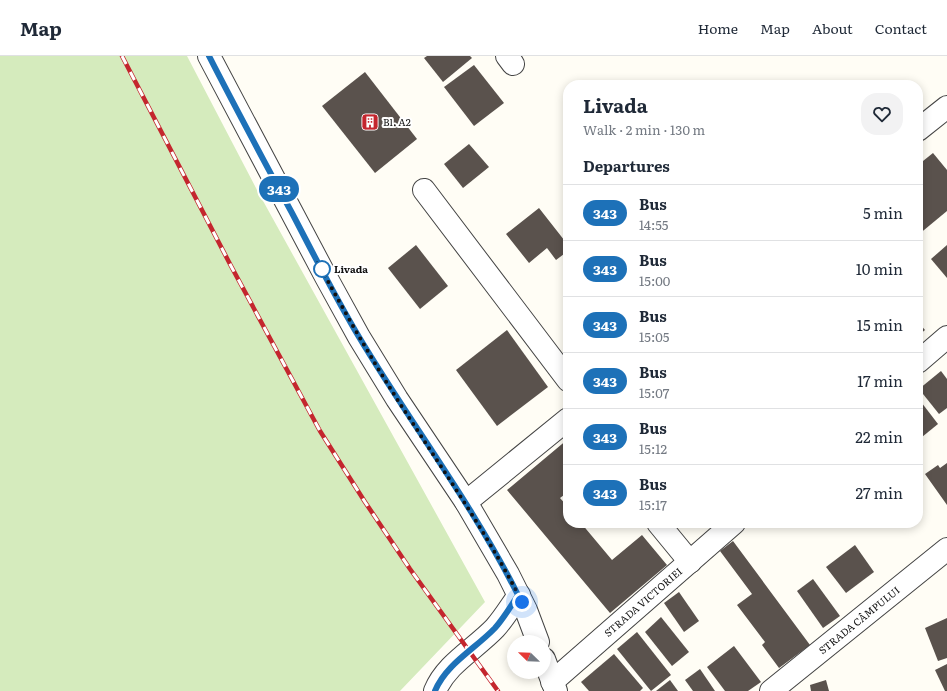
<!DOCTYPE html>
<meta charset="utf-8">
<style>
body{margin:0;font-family:Literata,serif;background:#f2f2f3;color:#1f2937;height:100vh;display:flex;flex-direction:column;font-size:15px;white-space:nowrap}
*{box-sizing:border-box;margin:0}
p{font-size:13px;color:#747a83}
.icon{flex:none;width:22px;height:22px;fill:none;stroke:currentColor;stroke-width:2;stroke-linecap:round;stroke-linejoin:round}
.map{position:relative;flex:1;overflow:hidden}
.drawer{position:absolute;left:563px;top:24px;width:360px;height:448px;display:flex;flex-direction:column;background:#fff;border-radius:16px;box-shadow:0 2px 10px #0003}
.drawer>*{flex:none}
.badge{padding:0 8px;border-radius:13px;font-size:14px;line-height:26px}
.needle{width:26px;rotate:293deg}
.tools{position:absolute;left:507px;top:579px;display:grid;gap:8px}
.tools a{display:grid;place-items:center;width:44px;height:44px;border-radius:50%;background:#fff;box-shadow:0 2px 10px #0003;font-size:20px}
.you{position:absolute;width:20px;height:20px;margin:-10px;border:3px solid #fff;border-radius:50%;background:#1a73e8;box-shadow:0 0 0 6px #1a73e833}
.map>.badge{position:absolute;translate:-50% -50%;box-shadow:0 0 0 2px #fff}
h2{padding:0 20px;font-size:15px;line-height:36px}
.round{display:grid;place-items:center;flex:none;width:42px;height:42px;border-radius:16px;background:#f2f2f3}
.overview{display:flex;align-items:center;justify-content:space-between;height:68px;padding:0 20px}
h1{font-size:19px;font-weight:700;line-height:30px}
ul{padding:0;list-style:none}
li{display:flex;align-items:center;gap:12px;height:56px;padding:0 20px;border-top:1px solid #e0e1e3}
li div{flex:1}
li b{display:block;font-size:15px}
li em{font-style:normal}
li .badge{min-width:44px;font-weight:700;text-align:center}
header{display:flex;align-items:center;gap:24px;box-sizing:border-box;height:56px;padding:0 20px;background:#fff;border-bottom:1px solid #e0e1e3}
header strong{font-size:19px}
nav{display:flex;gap:22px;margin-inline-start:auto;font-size:14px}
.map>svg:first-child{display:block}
.green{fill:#d5ebbd}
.building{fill:#5a524d}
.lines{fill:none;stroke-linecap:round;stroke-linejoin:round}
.minor-casing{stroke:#444;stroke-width:24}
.minor{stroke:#fff;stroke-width:22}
.rail-casing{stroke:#c4262e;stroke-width:4.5}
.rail{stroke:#fff;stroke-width:3;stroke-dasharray:9;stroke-linecap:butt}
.line-casing{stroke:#fff;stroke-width:9}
.line{stroke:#1d71b8;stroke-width:6}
.walk{stroke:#111;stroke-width:4;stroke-dasharray:0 7.2}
.stop-dot{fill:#fff;stroke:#1d71b8;stroke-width:2}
.labels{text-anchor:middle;stroke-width:4;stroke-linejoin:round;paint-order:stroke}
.poi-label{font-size:10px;fill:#111;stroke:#fff;text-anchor:start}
.stop-label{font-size:10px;font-weight:bold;fill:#111;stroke:#fff;text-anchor:start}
.street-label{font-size:10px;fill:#111;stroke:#fff}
</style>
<header>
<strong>Map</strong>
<nav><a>Home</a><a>Map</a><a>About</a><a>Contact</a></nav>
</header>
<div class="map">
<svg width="947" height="635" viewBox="0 0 947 635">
<rect width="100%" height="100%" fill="#fffdf5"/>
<path class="green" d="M0,0H187L257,134L485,546L400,635H0Z"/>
<g class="building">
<path d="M427,0H470L472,2L443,26L424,2Z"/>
<path d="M474,9L504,47L474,70L444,31Z"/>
<path d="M365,16L417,83L375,117L322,50Z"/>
<path d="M469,88L489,111L463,132L444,108Z"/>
<path d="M933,97L947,114V155L918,179V109Z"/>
<path d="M539,152L568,189V195L556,204L547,192L529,207L506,178Z"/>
<path d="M416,189L448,230L420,253L388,212Z"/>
<path d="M947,189V222L931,203Z"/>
<path d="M918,266L925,274L918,280Z"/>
<path d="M507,274L548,331L497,370L456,314Z"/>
<path d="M941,315L947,323V352L939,358L919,333Z"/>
<path d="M918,342L938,368L922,381L918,376Z"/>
<path d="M568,383V436L560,442L568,451V467H581L612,504L642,479L667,509L610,557L507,434Z"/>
<path d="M947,407V449L925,418L938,409L940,412Z"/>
<path d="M733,485L810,589L779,612L762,589L765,586L737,549L752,538L720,495Z"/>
<path d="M855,489L874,516L846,537L826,511Z"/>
<path d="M813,523L840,560L823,572L797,535Z"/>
<path d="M679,536L699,565L684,576L664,547Z"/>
<path d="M661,561L689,596L672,610L645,576Z"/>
<path d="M947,562V602L938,605L925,572Z"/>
<path d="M637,576L671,619L651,635L617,593Z"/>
<path d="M734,590L761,626L748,635H725L707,611Z"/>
<path d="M614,598L643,632L640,635H589L581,626Z"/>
<path d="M947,608V635H945L935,614Z"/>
<path d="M700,613L715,635H693L685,624Z"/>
<path d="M670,624L678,635H656Z"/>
<path d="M826,624L829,635H811L810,629Z"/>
</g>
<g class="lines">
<g class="minor-casing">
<g id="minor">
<path d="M209,0L326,221L359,281L397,343L466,446L508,518L526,554L538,586"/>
<path d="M507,0L513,8"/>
<path d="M918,74L947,51"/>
<path d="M424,134L568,324"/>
<path d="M918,306L947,281"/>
<path d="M466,446L568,363"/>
<path d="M658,467L690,506"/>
<path d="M544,603L556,635"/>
<path d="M552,626L734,467"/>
<path d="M435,635C446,608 475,593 495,572C504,562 511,550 519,539"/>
<path d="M771,635L947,493"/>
</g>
</g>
<use href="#minor" class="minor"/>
<g class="rail-casing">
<path id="rail" d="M122,0L231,210L320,375L365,446L410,513L498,635"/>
</g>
<use href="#rail" class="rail"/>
</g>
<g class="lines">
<g class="line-casing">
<path id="line" d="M209,0C236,53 264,105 292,157C314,199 335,241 359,281C411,368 473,449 518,539C511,550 504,562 495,572C475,593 446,608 435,635"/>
</g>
<use href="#line" class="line"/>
<path class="walk" d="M322,213L318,207C343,253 369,299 397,343C440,410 486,475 522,546"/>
</g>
<defs>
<g id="building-square" transform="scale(0.9)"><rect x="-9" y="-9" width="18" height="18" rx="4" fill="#c4262e" stroke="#fff"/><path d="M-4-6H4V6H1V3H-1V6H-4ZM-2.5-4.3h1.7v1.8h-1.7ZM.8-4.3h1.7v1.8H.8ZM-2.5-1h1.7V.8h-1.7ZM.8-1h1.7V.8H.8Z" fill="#fff"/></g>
</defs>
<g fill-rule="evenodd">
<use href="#building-square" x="370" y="66"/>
</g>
<circle class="stop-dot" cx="322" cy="213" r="8"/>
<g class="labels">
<g class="poi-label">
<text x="383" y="70">Bl. A2</text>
</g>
<g class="stop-label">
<text x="334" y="217">Livada</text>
</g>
<g class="street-label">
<text transform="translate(643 546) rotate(-41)" y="4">STRADA VICTORIEI</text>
<text transform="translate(859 564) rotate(-39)" y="4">STRADA CÂMPULUI</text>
</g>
</g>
</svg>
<div class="tools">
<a><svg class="needle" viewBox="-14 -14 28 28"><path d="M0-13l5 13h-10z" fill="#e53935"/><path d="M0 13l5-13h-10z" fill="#747a83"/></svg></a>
</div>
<div class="you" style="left:522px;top:546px"></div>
<b class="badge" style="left:279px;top:133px;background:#1d71b8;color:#fff">343</b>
<section class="drawer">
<div class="overview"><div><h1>Livada</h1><p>Walk · 2 min · 130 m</p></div><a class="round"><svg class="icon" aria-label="heart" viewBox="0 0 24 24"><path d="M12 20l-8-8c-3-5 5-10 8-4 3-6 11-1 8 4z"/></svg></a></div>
<h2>Departures</h2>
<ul>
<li><span class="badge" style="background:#1d71b8;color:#fff">343</span><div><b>Bus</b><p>14:55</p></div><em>5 min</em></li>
<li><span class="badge" style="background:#1d71b8;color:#fff">343</span><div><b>Bus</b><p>15:00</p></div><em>10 min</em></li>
<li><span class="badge" style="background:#1d71b8;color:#fff">343</span><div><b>Bus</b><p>15:05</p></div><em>15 min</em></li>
<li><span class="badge" style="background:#1d71b8;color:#fff">343</span><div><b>Bus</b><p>15:07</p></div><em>17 min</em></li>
<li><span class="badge" style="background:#1d71b8;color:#fff">343</span><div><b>Bus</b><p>15:12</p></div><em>22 min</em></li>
<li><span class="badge" style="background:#1d71b8;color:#fff">343</span><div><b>Bus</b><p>15:17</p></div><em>27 min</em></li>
</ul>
</section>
</div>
